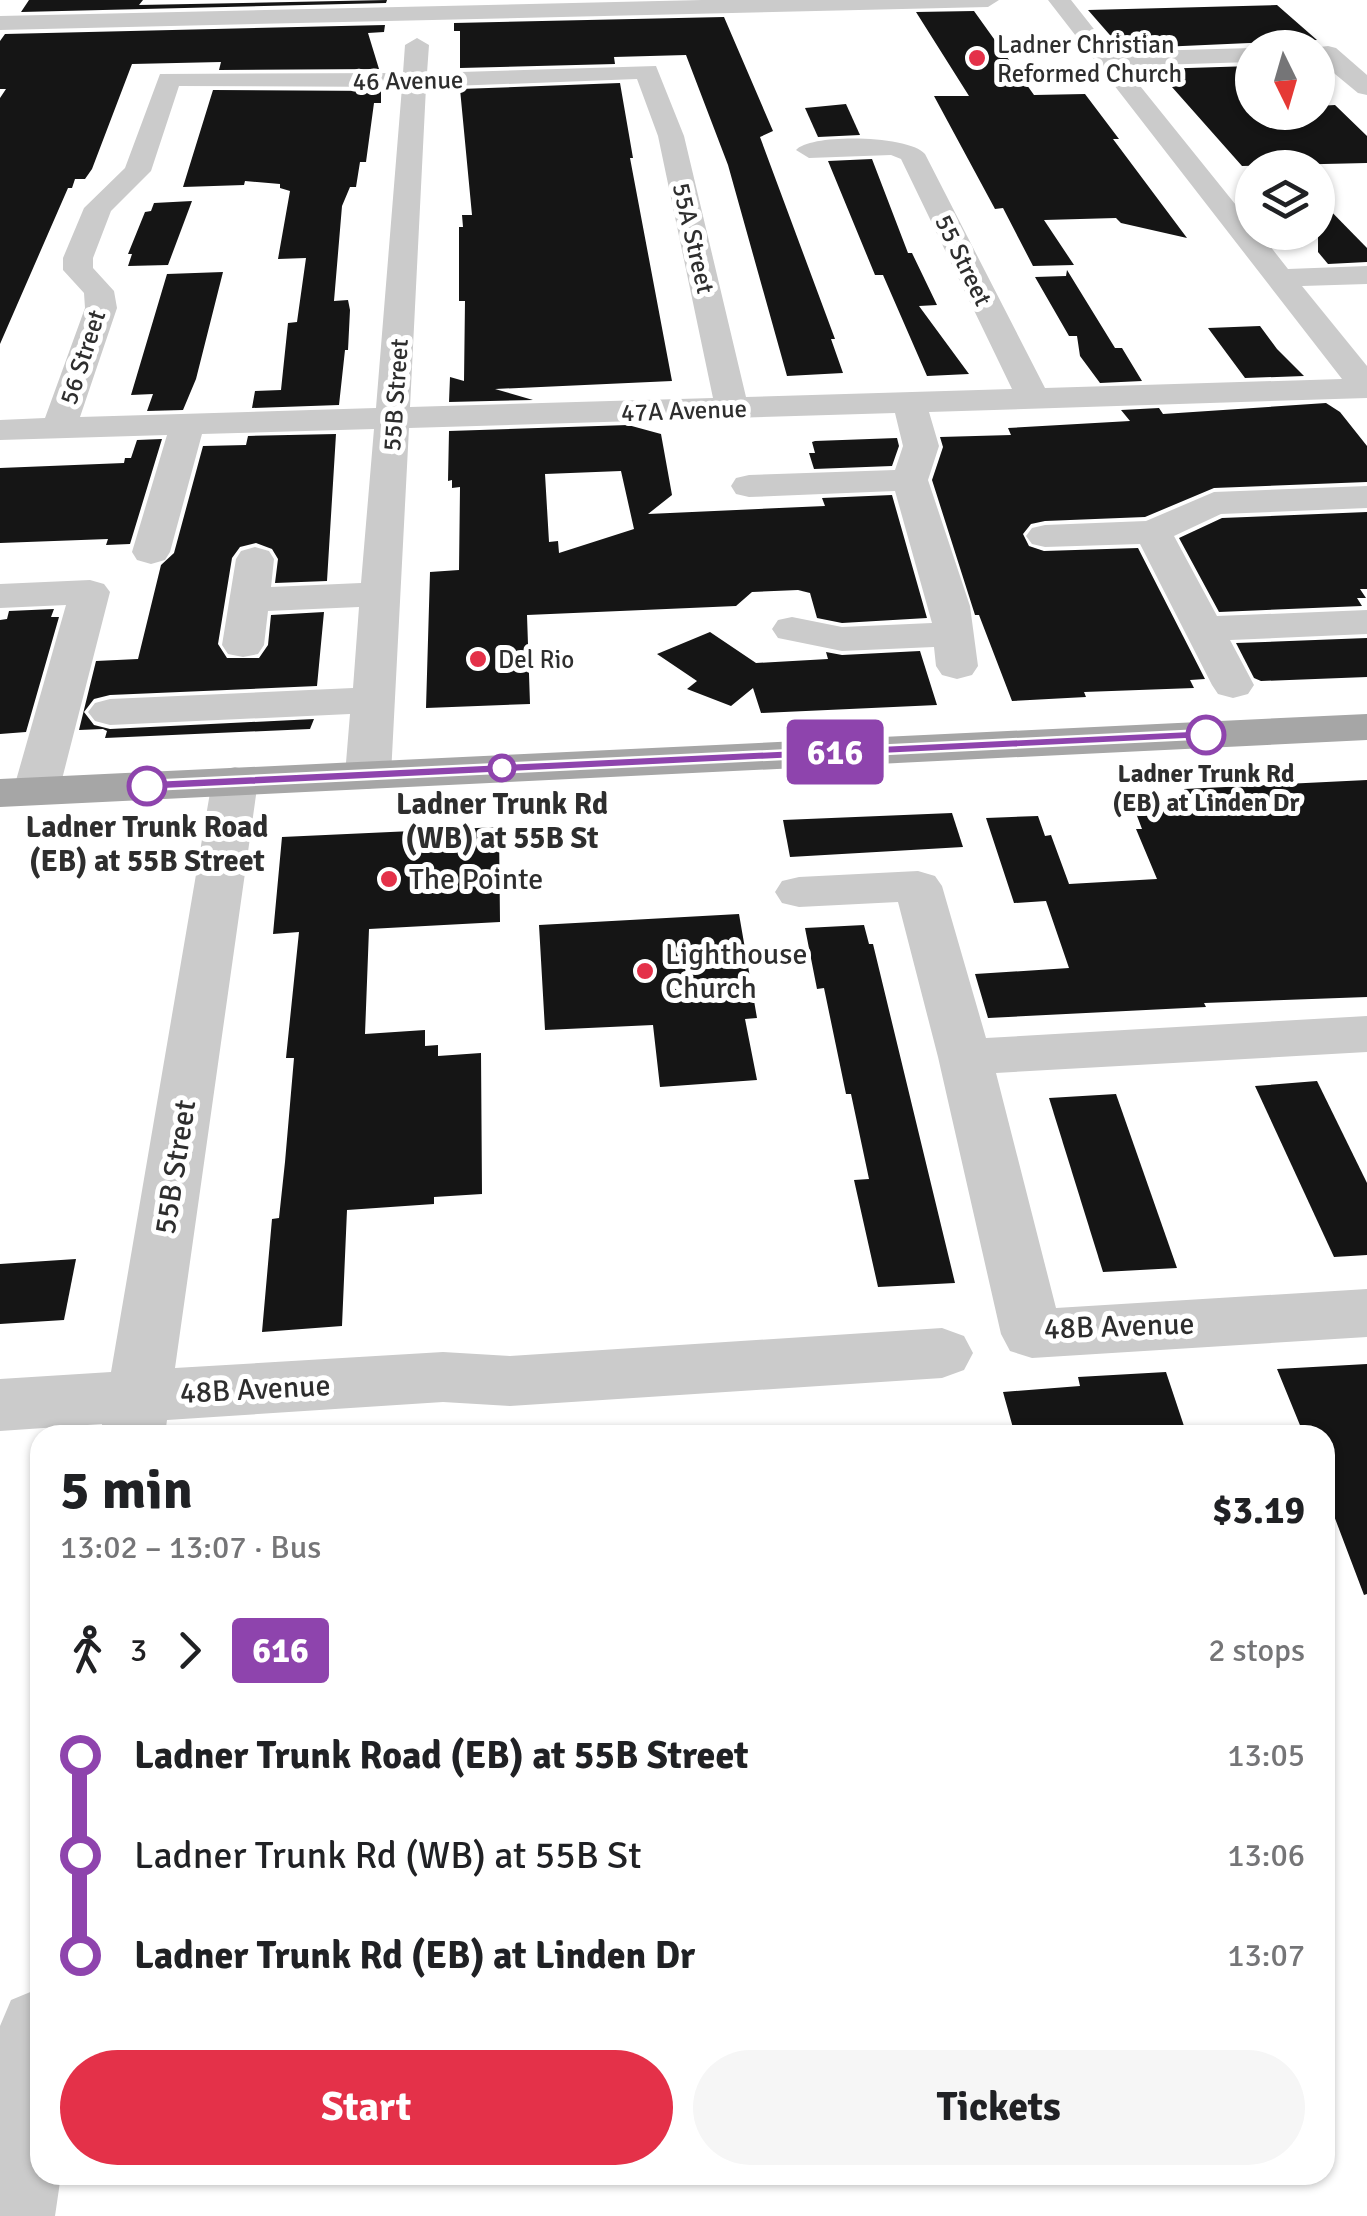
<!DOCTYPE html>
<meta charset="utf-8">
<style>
body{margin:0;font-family:Signika,sans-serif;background:#f6f6f6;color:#202124;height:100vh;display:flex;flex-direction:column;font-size:38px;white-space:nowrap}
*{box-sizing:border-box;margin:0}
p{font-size:32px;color:#757577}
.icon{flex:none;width:55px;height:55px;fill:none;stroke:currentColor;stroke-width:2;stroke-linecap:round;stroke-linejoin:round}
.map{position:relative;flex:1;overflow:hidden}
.side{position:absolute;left:30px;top:1425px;width:1305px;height:760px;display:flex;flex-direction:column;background:#fff;border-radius:30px;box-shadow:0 2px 8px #0004}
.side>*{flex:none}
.badge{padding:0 20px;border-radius:8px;font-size:35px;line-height:65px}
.needle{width:65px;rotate:175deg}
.tools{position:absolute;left:1235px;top:30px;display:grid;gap:20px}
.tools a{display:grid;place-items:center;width:100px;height:100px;border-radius:50%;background:#fff;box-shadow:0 2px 8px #0004;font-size:50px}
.map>.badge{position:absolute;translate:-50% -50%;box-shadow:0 0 0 5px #fff}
.legs{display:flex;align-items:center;gap:15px;height:110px;padding:0 30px;font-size:32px}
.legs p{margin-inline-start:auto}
.summary{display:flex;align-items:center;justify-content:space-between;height:170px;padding:0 30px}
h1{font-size:55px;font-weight:700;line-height:75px}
.primary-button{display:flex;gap:20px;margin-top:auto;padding:20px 30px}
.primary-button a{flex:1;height:115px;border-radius:60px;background:#e43149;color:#fff;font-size:40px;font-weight:700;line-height:115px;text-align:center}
.primary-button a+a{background:#f6f6f6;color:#202124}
ul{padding:0 30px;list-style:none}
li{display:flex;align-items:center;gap:35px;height:100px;font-size:38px}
li i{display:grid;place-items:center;width:15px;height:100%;margin:0 12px;background:currentColor}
li i::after{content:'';width:25px;height:25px;margin:-12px;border:8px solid;border-radius:50%;background:#fff}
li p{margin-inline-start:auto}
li:first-child i{background:linear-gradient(#0000 50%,currentColor 0)}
li:last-child i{background:linear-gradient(currentColor 50%,#0000 0)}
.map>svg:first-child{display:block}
.building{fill:#151515;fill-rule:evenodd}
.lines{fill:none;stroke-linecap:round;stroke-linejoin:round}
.minor{fill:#cbcbcb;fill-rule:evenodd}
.major{fill:#a6a6a6;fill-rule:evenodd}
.line-1{fill:#8e44ad;stroke:#fff;stroke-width:2.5}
.poi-dot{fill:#e43149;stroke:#fff;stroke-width:4}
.stop-1-dot{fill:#fff;stroke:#8e44ad;stroke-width:5}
.labels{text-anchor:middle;stroke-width:10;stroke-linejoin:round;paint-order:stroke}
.far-poi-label{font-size:25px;fill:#2e2e2e;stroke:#fff;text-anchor:start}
.far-street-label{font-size:25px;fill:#2e2e2e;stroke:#fff}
.far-stop-label{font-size:25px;font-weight:bold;fill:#2e2e2e;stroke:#fff}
.stop-label{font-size:30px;font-weight:bold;fill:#2e2e2e;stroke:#fff}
.poi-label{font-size:30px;fill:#2e2e2e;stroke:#fff;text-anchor:start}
.street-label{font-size:30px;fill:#2e2e2e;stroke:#fff}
</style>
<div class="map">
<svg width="1367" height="2216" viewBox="0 0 1367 2216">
<rect width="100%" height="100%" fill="#fff"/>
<g class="building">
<path d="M29,0H143L139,5L387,0L386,3L21,12Z"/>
<path d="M1277,5L1317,40L1138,48L1133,41L1116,42L1088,10Z"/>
<path d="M974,11L1034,95L1085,94L1119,139H1113L1187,238L1121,223L1116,218L1044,220L1074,265L1033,266L1003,208L995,209L934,96H969L916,12Z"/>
<path d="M724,17L773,131L760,137L835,339H831L843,373L787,376L728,165L686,55L614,57L615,64L460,68V31H454V23Z"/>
<path d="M385,25L384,32L368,33L379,69L219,70L221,62L132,64L92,169L85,179H75L72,188H68L0,344V98L6,89H0V41L5,34Z"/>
<path d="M1252,66V112H1318V106L1335,105L1367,136V163L1242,166L1156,69Z"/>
<path d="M620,83L633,158H630L672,381L495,389L533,400L449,402L450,377L464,381L465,301H459V227H463L462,215H472L460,89Z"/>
<path d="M213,90L381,91V103H374L366,162H360L356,187H350L342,206L334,301L348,300L350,310L348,350H345L339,405L252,408L255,391L281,390L288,323L297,322L306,258L278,259L290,191L280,188V184L245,181L244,185L183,187Z"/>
<path d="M846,104L860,135L818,137L805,108Z"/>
<path d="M872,159L908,253H912L937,305L919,306L969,374L927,376L883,275H875L828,161Z"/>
<path d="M1318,198L1367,248V262L1328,264L1318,252Z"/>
<path d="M192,201L168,265L128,266L132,254H128L145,212L151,211L154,203Z"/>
<path d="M1067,270L1115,348H1122L1142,381L1100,383L1080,356L1077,336H1069L1035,277L1066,276Z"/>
<path d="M223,272L196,379L183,410L147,411L153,394L131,395L167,274Z"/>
<path d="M1260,326L1277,349L1304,376L1245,378L1208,328Z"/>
<path d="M1326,403L1340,412L1367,446V482L1214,488L1145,517L1045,521L1031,524L1023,534L1029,546L1044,551L1138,548L1205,679L1190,680L1194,688L1084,692L1086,697L1012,701L979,615H975L932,480L943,447L940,437L1011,435L1008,428L1130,421L1121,410L1159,408L1163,414Z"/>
<path d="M628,425L661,434L672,495L648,514L825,506L822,498L892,495L927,618L842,623L817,618L810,593L798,590L752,592L736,606L527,615L530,704L426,708L430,572L459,570L460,487L452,488V480L448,481L449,431ZM621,471L634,529L559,553L558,541L549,542L545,474Z"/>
<path d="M336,434L327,581L275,583L278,559L272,549L256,543L240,547L232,558L218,644L227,658H259L268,645L271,615L324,612L317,686L110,695L94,699L84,712L94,725L110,729L314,719L310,729L105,738L107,731L103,729L79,730L96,661L138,659L161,565L174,553L203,446L246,445L248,436Z"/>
<path d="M897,438L899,446L892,466L814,469L809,453H815L812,442L815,441Z"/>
<path d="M162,439L130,544L106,545L108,539L0,543V468L124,463L125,458H131L137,440Z"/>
<path d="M1367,512V589H1360L1366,598H1357L1362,606L1219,612L1179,538L1222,518Z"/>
<path d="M54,609L51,617H59L26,732L0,734V620L7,619L9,611Z"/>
<path d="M710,632L756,663L828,659L826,652L842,655L920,651L937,705L761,713L753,688L731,706L687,689L697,681L657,654Z"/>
<path d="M1367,638V677L1261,681L1254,678L1236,643Z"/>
<path d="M1367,780V997L1204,1003L1206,1007L988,1018L975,974L1069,968L1046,901L1014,903L986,818L1038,816L1045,836L1051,835L1069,884L1157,879L1136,829H1142L1134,808L1191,805L1184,789Z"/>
<path d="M952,813L963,847L790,857L783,820Z"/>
<path d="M499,827L500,922L369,929L365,1034L425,1030V1046L438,1045V1056L481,1053L482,1194L434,1197V1204L347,1210L342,1326L262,1332L272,1219L279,1218L285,1162L294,1058H286L299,932L273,934L282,837Z"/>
<path d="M739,914L757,1018L745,1019L757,1080L660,1087L653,1025L545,1030L539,925Z"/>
<path d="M864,925L869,944H873L955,1283L878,1287L854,1180L869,1179L851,1094H846L824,988L817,989L805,928Z"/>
<path d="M1317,1081L1367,1183V1255L1334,1257L1255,1086Z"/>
<path d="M1116,1094L1177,1268L1103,1272L1049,1098Z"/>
<path d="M76,1259L64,1320L0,1324V1264Z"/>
<path d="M1367,1364V1594L1364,1595L1325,1492V1435H1304L1277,1369Z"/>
<path d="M1166,1372L1187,1435H1015L1003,1392L1080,1386L1078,1377Z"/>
</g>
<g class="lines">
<g class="minor">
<path d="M702,0H999L988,7L0,30V16Z"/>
<path d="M1048,0H1071L1112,52L1252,48V62L1124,66L1252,225V232H1259L1288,269L1367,266V284L1302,286L1367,366V398L929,412L939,446L928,480L970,606L978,666L972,675L957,679L942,675L936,666L934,647L842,651L778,638L772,629L778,620L792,617L842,627L932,623L895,491L749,497L736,494L731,486L736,478L749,475L895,470L903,446L895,413L409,428L391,775L384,785L368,789L352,785L345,775L350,714L110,725L95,721L88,712L95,703L110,699L353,688L359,607L268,611L264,645L258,654L243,657L228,654L222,645L236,559L241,551L255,547L269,551L274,559L271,587L361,583L374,429L202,434L170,552L165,560L151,564L137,560L132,552L167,435L0,440V420L45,418L85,308L84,293L63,270V258L84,208L125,168L160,74L403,73L405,45L417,38L429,45L427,73L656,66L684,136L746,397L1012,389L901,159L891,155L809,158L796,150C810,133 910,135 925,154L1045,388L1342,379ZM637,79L658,136L713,398L410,407L426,87ZM179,86L402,87L376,408L80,417L117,308L114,291L93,268V258L111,211L151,171Z"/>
<path d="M1328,46L1336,48L1367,75V95L1358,93L1318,60V48H1312Z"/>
<path d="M1367,486V508L1221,514L1174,536L1217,616L1367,610V634L1230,640L1254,685L1248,694L1233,698L1218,694L1212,685L1140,544L1045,547L1032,544L1026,536L1032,528L1045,525L1146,521L1214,492Z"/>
<path d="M90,580L104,584L110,592L59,791L52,801L36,805L20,801L13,791L66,605L0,608V584Z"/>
<path d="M235,767L251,771L258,781L175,1368L443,1352L510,1356L942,1328L964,1336L973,1353L964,1370L942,1378L510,1406L443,1402L167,1420L165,1435H101L102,1424L0,1431V1379L111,1372L212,781L219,771Z"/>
<path d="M918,871L935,876L942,886L986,1038L1367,1016V1052L996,1073L1056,1308L1367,1289V1337L1032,1358L1010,1351L1001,1334L938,1057L898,902L799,907L782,903L775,892L782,881L799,877Z"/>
<path d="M40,1988V2175H61L55,2216H0V2026L11,2000Z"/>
</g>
<path class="major" d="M1367,714V740L0,807V779Z"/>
</g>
<path class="line-1" d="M1206,730L1211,732V738L147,790L139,786L147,781Z"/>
<g class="poi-dot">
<circle cx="977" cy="58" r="10"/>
<circle cx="478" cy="659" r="10"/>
<circle cx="389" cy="879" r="10"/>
<circle cx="645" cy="971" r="10"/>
</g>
<g class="stop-1-dot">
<circle cx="1206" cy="735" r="18"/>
<circle cx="502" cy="768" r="12"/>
<circle cx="147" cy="786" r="18"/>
</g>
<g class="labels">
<g class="far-poi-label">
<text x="997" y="53">Ladner Christian<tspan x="997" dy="29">Reformed Church</tspan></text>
<text x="498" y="668">Del Rio</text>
</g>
<g class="far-street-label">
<text transform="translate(408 80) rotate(-1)" y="9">46 Avenue</text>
<text transform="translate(694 238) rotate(77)" y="9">55A Street</text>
<text transform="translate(964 260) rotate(64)" y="9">55 Street</text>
<text transform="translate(82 357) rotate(-72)" y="9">56 Street</text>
<text transform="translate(395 395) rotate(-86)" y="9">55B Street</text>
<text transform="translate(684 410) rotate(-2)" y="9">47A Avenue</text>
</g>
<g class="far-stop-label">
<text x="1206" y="782">Ladner Trunk Rd<tspan x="1206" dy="29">(EB) at Linden Dr</tspan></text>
</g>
<g class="stop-label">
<text x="502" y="814">Ladner Trunk Rd<tspan x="502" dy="34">(WB) at 55B St</tspan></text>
<text x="147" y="837">Ladner Trunk Road<tspan x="147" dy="34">(EB) at 55B Street</tspan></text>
</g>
<g class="poi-label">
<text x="409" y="889">The Pointe</text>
<text x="665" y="964">Lighthouse<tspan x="665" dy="34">Church</tspan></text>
</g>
<g class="street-label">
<text transform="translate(175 1167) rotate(-81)" y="10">55B Street</text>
<text transform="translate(1119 1326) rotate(-2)" y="10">48B Avenue</text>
<text transform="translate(255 1389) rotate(-3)" y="10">48B Avenue</text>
</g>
</g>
</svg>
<div class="tools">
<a><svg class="needle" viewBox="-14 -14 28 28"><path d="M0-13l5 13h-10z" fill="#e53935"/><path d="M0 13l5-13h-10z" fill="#757577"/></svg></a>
<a><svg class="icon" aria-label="layers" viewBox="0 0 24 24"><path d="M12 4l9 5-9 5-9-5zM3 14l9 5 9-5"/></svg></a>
</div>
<b class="badge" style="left:835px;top:752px;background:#8e44ad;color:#fff">616</b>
<section class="side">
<div class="summary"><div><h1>5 min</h1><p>13:02 – 13:07 · Bus</p></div><b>$3.19</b></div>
<div class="legs"><svg class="icon" aria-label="walk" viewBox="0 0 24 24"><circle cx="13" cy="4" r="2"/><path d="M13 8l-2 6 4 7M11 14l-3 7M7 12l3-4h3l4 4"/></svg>3<svg class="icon" aria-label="forward" viewBox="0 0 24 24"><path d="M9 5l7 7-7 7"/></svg><b class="badge" style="background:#8e44ad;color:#fff">616</b><p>2 stops</p></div>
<ul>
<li><i style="color:#8e44ad"></i><b>Ladner Trunk Road (EB) at 55B Street</b><p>13:05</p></li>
<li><i style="color:#8e44ad"></i><span>Ladner Trunk Rd (WB) at 55B St</span><p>13:06</p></li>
<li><i style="color:#8e44ad"></i><b>Ladner Trunk Rd (EB) at Linden Dr</b><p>13:07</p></li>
</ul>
<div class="primary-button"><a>Start</a><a>Tickets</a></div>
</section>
</div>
